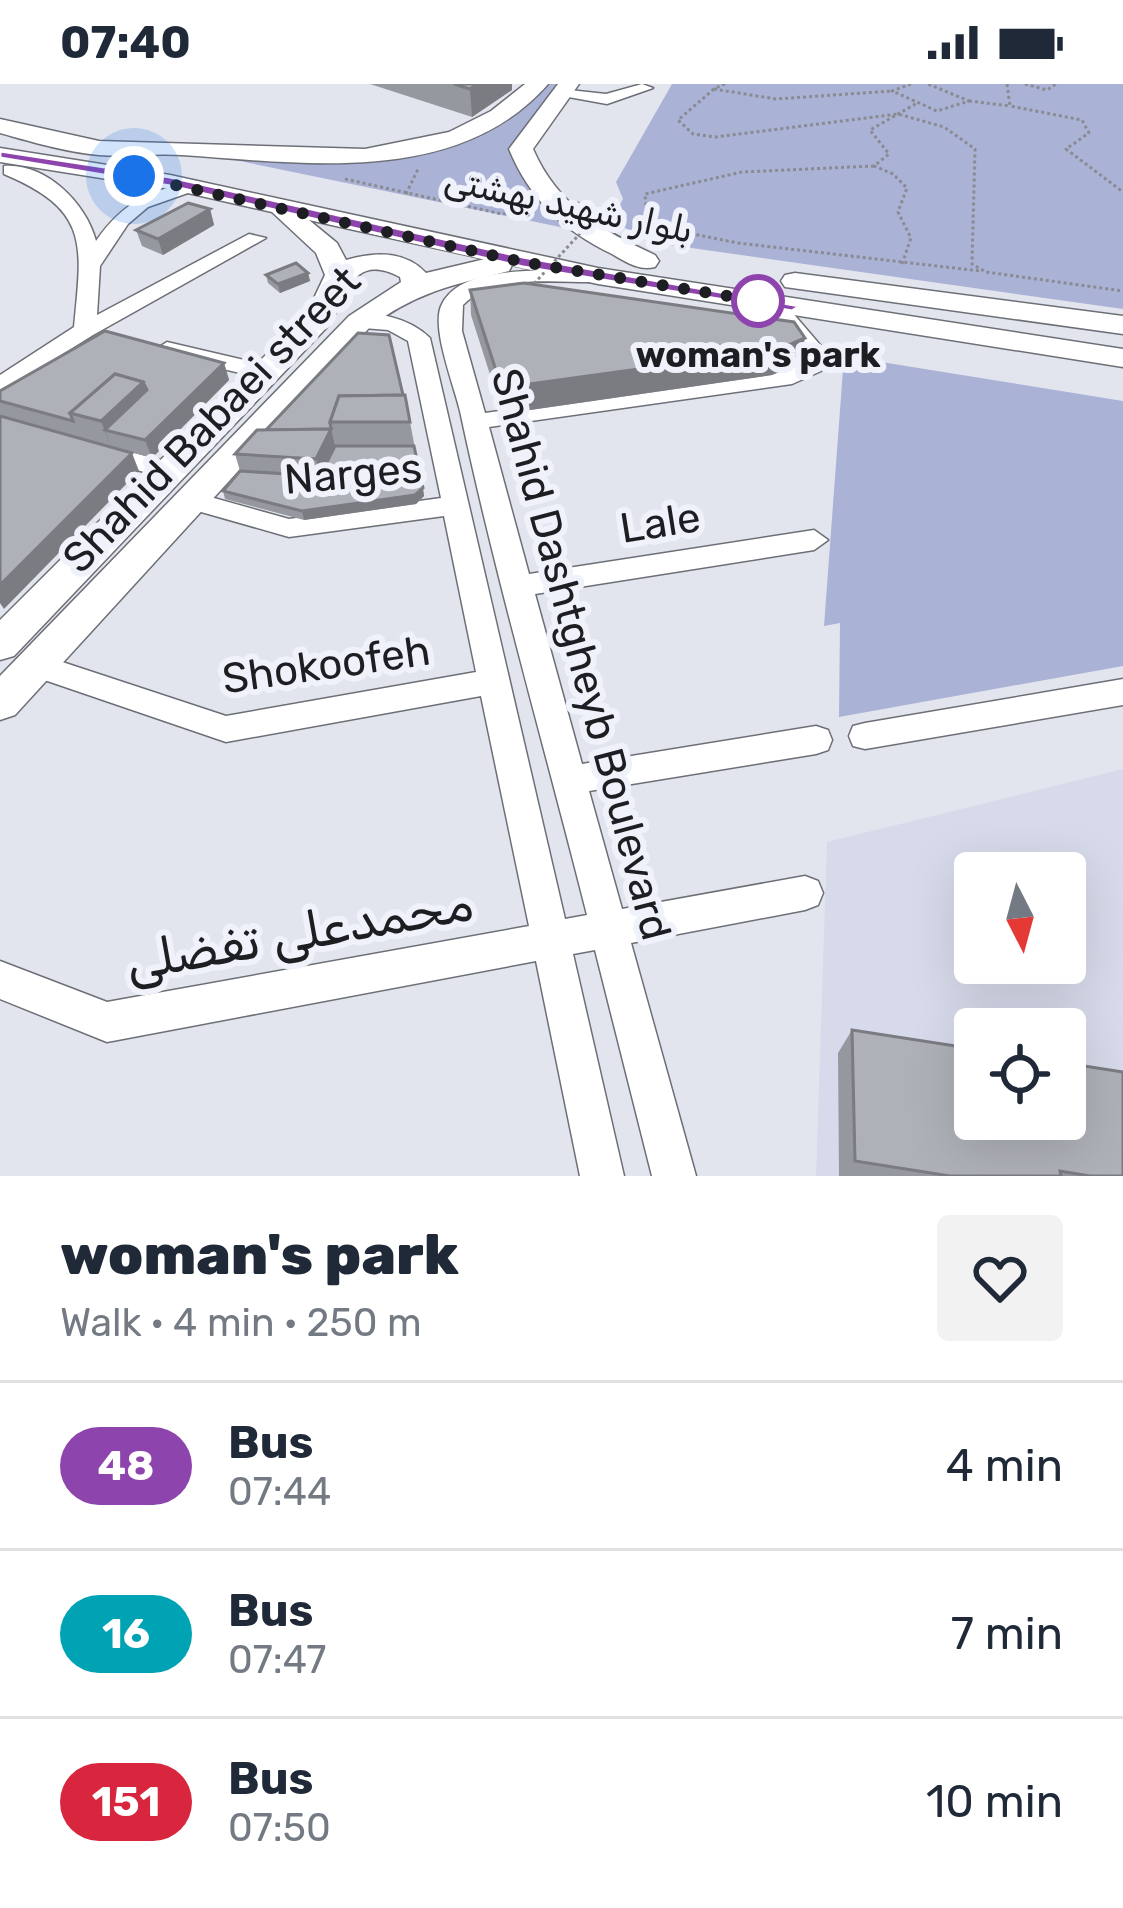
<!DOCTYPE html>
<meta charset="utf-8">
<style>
body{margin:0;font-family:Rubik,Cairo,sans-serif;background:#f2f2f3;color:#1f2937;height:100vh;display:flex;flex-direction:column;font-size:45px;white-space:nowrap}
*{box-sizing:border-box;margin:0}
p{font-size:39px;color:#747a83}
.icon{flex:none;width:66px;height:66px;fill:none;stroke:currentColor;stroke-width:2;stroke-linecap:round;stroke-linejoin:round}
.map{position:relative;height:1092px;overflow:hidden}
.drawer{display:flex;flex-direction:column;background:#fff;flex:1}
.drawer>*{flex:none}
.badge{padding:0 24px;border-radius:39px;font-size:42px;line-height:78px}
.needle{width:78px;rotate:174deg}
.controls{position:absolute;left:954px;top:768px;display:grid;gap:24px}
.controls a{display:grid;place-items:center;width:132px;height:132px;border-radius:12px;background:#fff;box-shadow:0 12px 48px #0002;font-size:60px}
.you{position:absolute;width:60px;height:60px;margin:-30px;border:9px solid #fff;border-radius:50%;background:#1a73e8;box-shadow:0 0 0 18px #1a73e833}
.map>.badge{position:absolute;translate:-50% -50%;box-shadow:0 0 0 6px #fff}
.round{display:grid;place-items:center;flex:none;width:126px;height:126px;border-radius:12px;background:#f2f2f3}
.headline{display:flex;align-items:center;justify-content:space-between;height:204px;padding:0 60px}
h1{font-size:57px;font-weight:800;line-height:90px}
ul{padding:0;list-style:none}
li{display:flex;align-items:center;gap:36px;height:168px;padding:0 60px;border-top:3px solid #e0e1e3}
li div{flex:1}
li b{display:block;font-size:45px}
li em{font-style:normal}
li .badge{min-width:132px;font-weight:700;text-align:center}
.status{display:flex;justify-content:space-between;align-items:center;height:84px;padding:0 60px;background:#fff;direction:ltr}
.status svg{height:33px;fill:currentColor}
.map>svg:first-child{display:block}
.built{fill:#d7daea;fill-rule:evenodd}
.green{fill:#aab2d6}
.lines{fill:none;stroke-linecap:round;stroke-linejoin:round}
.minor-casing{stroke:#6d6f77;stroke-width:3}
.major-casing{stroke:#6d6f77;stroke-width:3}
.path{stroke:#8a8b92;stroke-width:3;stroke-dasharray:3 3;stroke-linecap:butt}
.minor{fill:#fff;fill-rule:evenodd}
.major{fill:#fff;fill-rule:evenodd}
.path-bridge{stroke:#8a8b92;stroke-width:3;stroke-dasharray:3 3;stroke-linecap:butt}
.wall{fill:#96989f}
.shaded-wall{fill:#7a7c82}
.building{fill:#afb1b9;stroke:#7a7c82;stroke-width:3}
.line{fill:#8e44ad;stroke:#fff;stroke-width:3}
.walk{stroke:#1d1e21;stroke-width:12;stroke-dasharray:0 21.6}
.stop-dot{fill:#fff;stroke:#8e44ad;stroke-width:6}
.labels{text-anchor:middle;stroke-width:12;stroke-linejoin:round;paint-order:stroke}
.far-street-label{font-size:36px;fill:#1d1e21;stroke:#f0f2fb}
.far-stop-label{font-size:36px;font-weight:bold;fill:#1d1e21;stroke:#f0f2fb}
.street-label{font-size:42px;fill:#1d1e21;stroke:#f0f2fb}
.near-street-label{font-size:51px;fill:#1d1e21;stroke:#f0f2fb}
</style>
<div class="status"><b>07:40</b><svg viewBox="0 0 49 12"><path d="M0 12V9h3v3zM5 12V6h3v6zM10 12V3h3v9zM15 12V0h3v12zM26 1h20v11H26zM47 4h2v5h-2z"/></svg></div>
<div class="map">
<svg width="1123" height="1092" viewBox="0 0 1123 1092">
<rect width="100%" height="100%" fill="#e3e5ee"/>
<path class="built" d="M1123,685V1092H816L827,758ZM975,789H1065V879H975ZM975,945H1065V1035H975Z"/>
<g class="green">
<path d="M538,0H569L521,65L589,149L172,63L282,74L453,55Z"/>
<path d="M672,0H1123V225L649,158L620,141L616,127L623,115L616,98Z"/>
<path d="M844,272L1123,317V582L839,633L840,539L824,542Z"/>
</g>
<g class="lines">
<g class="minor-casing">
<g id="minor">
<path d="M642,0L653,4L607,20L552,10L560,5L606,10Z"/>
<path d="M4,82C46,79 86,119 96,157C123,118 150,106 196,97L205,103L148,123L128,140L100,182L97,231L249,150L266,154L93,251L0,309V291L74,243C82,160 90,126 4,90Z"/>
<path d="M542,186H598L608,192L598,198C558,199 493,189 463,221L462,247L485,329L786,287L802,278L804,270L772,232L783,225L791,227L827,269L821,287L792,300L489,343L529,490L814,446L828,456L814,466L535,510L582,680L816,642L828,646L832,656L828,666L816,670L589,707L622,825L805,792L818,797L823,809L818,821L805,826L631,859L696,1092H652L595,866L573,870L624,1092H580L536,877L107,958L0,915V877L107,918L529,842L481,612L226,658L24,589L20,581L24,573L35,569L226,632L476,588L444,432L289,453L180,422L176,416L189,407L289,435L441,414L408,257L388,246L351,243L348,238C370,221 412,236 430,254L565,835L587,831C545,664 495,492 460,327C454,301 430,242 442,220C458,188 511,188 542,186Z"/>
<path d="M167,258L274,283L278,288L266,295L159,270L156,265Z"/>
<path d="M98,359L179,381L183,387L170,395L89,373L85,367Z"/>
<path d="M1123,595V621L865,665L853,662L849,652L853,642L865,639Z"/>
</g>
</g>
<g class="major-casing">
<g id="major">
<path d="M525,0H548C458,103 303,79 182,71C154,69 127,73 99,71C65,68 33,58 0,49V35L99,57L365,65L449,48L491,27Z"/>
<path d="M558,0H579L533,65C558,122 601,146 655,171L659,177L655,183C639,187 626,178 612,170C563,146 530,116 509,65Z"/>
<path d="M0,64L170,91L598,184L1123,265V283L598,200L512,181L509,187C455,200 413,209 369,244L15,631L0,636V592L349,232L401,198L400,193C352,168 348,211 329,241L14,572L0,576V536L306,231L325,191L316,169L272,128L170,105L0,78ZM309,136L485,175L426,189C405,166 374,168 346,176L337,159Z"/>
<path d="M795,189L1123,232V250L785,203L781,197L785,191Z"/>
</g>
</g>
<g class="path">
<path d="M725,0L714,5L776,15L892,7"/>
<path d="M911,0L892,7L937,27L969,17L928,0"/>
<path d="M1007,0L1010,22L1082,36L1089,49L1066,65L1123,108"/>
<path d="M1025,0L1047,6L1056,0"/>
<path d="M714,5L678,36L693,50L715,53L898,30L944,43L975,65L972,180L986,188L1123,207"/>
<path d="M969,17L1010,22"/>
<path d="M874,82L742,88L645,110L648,141L738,159L980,187"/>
<path d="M345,95L502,130L530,126"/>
<path d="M406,110L419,83"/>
<path d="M902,180L911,154L898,128L907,104L893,90L874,82L889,70L870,46L919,18"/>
</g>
<use href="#minor" class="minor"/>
<use href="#major" class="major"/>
<path class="path-bridge" d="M530,204L597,131L575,117"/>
</g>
<g class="wall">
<path d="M370,0H512V6L472,33Z"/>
<path d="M210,125L214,141L163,171L142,162L136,146Z"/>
<path d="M308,189L310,197L280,209L268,199L266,191Z"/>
<path d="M470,206L800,279L772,291L516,328L501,325L471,231Z"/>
<path d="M224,279L229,296L152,374L0,332V307Z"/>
<path d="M280,330L410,338L424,412L416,420L304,436L225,415L223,407L240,387L235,370L266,346Z"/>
<path d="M852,946L1123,1092H839L838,969Z"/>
</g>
<g class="shaded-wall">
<path d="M477,0H512V6L472,33L470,5Z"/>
<path d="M210,125L214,141L163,171L158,155Z"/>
<path d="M308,189L310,197L280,209L278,200Z"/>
<path d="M805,254L800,279L772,291L516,328L515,302Z"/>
<path d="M224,279L229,296L152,374L145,356Z"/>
<path d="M143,298L153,324L105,346L111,363L101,337Z"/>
<path d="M331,345L337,371L322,400L316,375Z"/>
<path d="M132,369L139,387L4,525L0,519V501Z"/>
<path d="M423,404L424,412L416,420L304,436L302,427Z"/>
</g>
<g class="building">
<path d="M454,0H477L470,5Z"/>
<path d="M188,119L210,125L158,155L136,146Z"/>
<path d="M296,179L308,189L278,200L266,191Z"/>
<path d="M524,199L794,238L805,254L777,266L515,302L500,299L470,206Z"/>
<path d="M105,247L224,279L145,356L105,346L147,306L143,298L115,290L70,329L73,337L0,317V307Z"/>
<path d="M358,249L389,251L403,311L339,312L330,338L331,345L266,346Z"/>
<path d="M115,290L143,298L101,337L70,329Z"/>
<path d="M405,311L410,338H330L339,312Z"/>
<path d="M0,332L132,369L0,501Z"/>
<path d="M331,345L316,375L235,370L257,346Z"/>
<path d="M335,362H414L423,404L415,411L302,427L223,407L240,387L320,392Z"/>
<path d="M852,946L975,965V1035H1065V979L1123,988V1092H1090L1060,1087L1061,1092H950L855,1077Z"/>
</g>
<path class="line" d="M0,67L170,93L523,173L800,222L792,227L523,183L170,102L0,74Z"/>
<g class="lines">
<path class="walk" d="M134,92L523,178L758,217"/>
</g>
<circle class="stop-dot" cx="758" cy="217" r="24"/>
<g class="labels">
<g class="far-street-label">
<text transform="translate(569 120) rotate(12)" y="13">بلوار شهید بهشتی</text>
</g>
<g class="far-stop-label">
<text x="758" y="283">woman's park</text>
</g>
<g class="street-label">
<text transform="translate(211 335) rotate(-46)" y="15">Shahid Babaei street</text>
<text transform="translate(353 389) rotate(-5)" y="15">Narges</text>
<text transform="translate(660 438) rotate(-9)" y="15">Lale</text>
<text transform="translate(582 570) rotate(75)" y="15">Shahid Dashtgheyb Boulevard</text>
<text transform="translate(326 580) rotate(-8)" y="15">Shokoofeh</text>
</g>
<g class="near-street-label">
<text transform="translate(299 848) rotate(-10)" y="18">محمدعلی تفضلی</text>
</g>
</g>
</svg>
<div class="controls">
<a><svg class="needle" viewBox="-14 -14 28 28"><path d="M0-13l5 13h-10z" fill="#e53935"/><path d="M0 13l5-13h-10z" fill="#747a83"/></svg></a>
<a><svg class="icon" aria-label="locate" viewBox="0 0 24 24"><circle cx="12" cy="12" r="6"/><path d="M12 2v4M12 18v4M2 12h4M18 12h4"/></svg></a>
</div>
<div class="you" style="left:134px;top:92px"></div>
</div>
<section class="drawer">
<div class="headline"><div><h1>woman's park</h1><p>Walk · 4 min · 250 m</p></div><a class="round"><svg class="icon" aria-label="heart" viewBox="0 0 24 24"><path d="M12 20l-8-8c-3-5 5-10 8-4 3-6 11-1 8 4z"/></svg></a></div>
<ul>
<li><span class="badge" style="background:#8e44ad;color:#fff">48</span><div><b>Bus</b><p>07:44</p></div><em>4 min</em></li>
<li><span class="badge" style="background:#00a3b4;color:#fff">16</span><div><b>Bus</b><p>07:47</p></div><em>7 min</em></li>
<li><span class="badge" style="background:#d7263d;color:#fff">151</span><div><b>Bus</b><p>07:50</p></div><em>10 min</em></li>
</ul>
</section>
